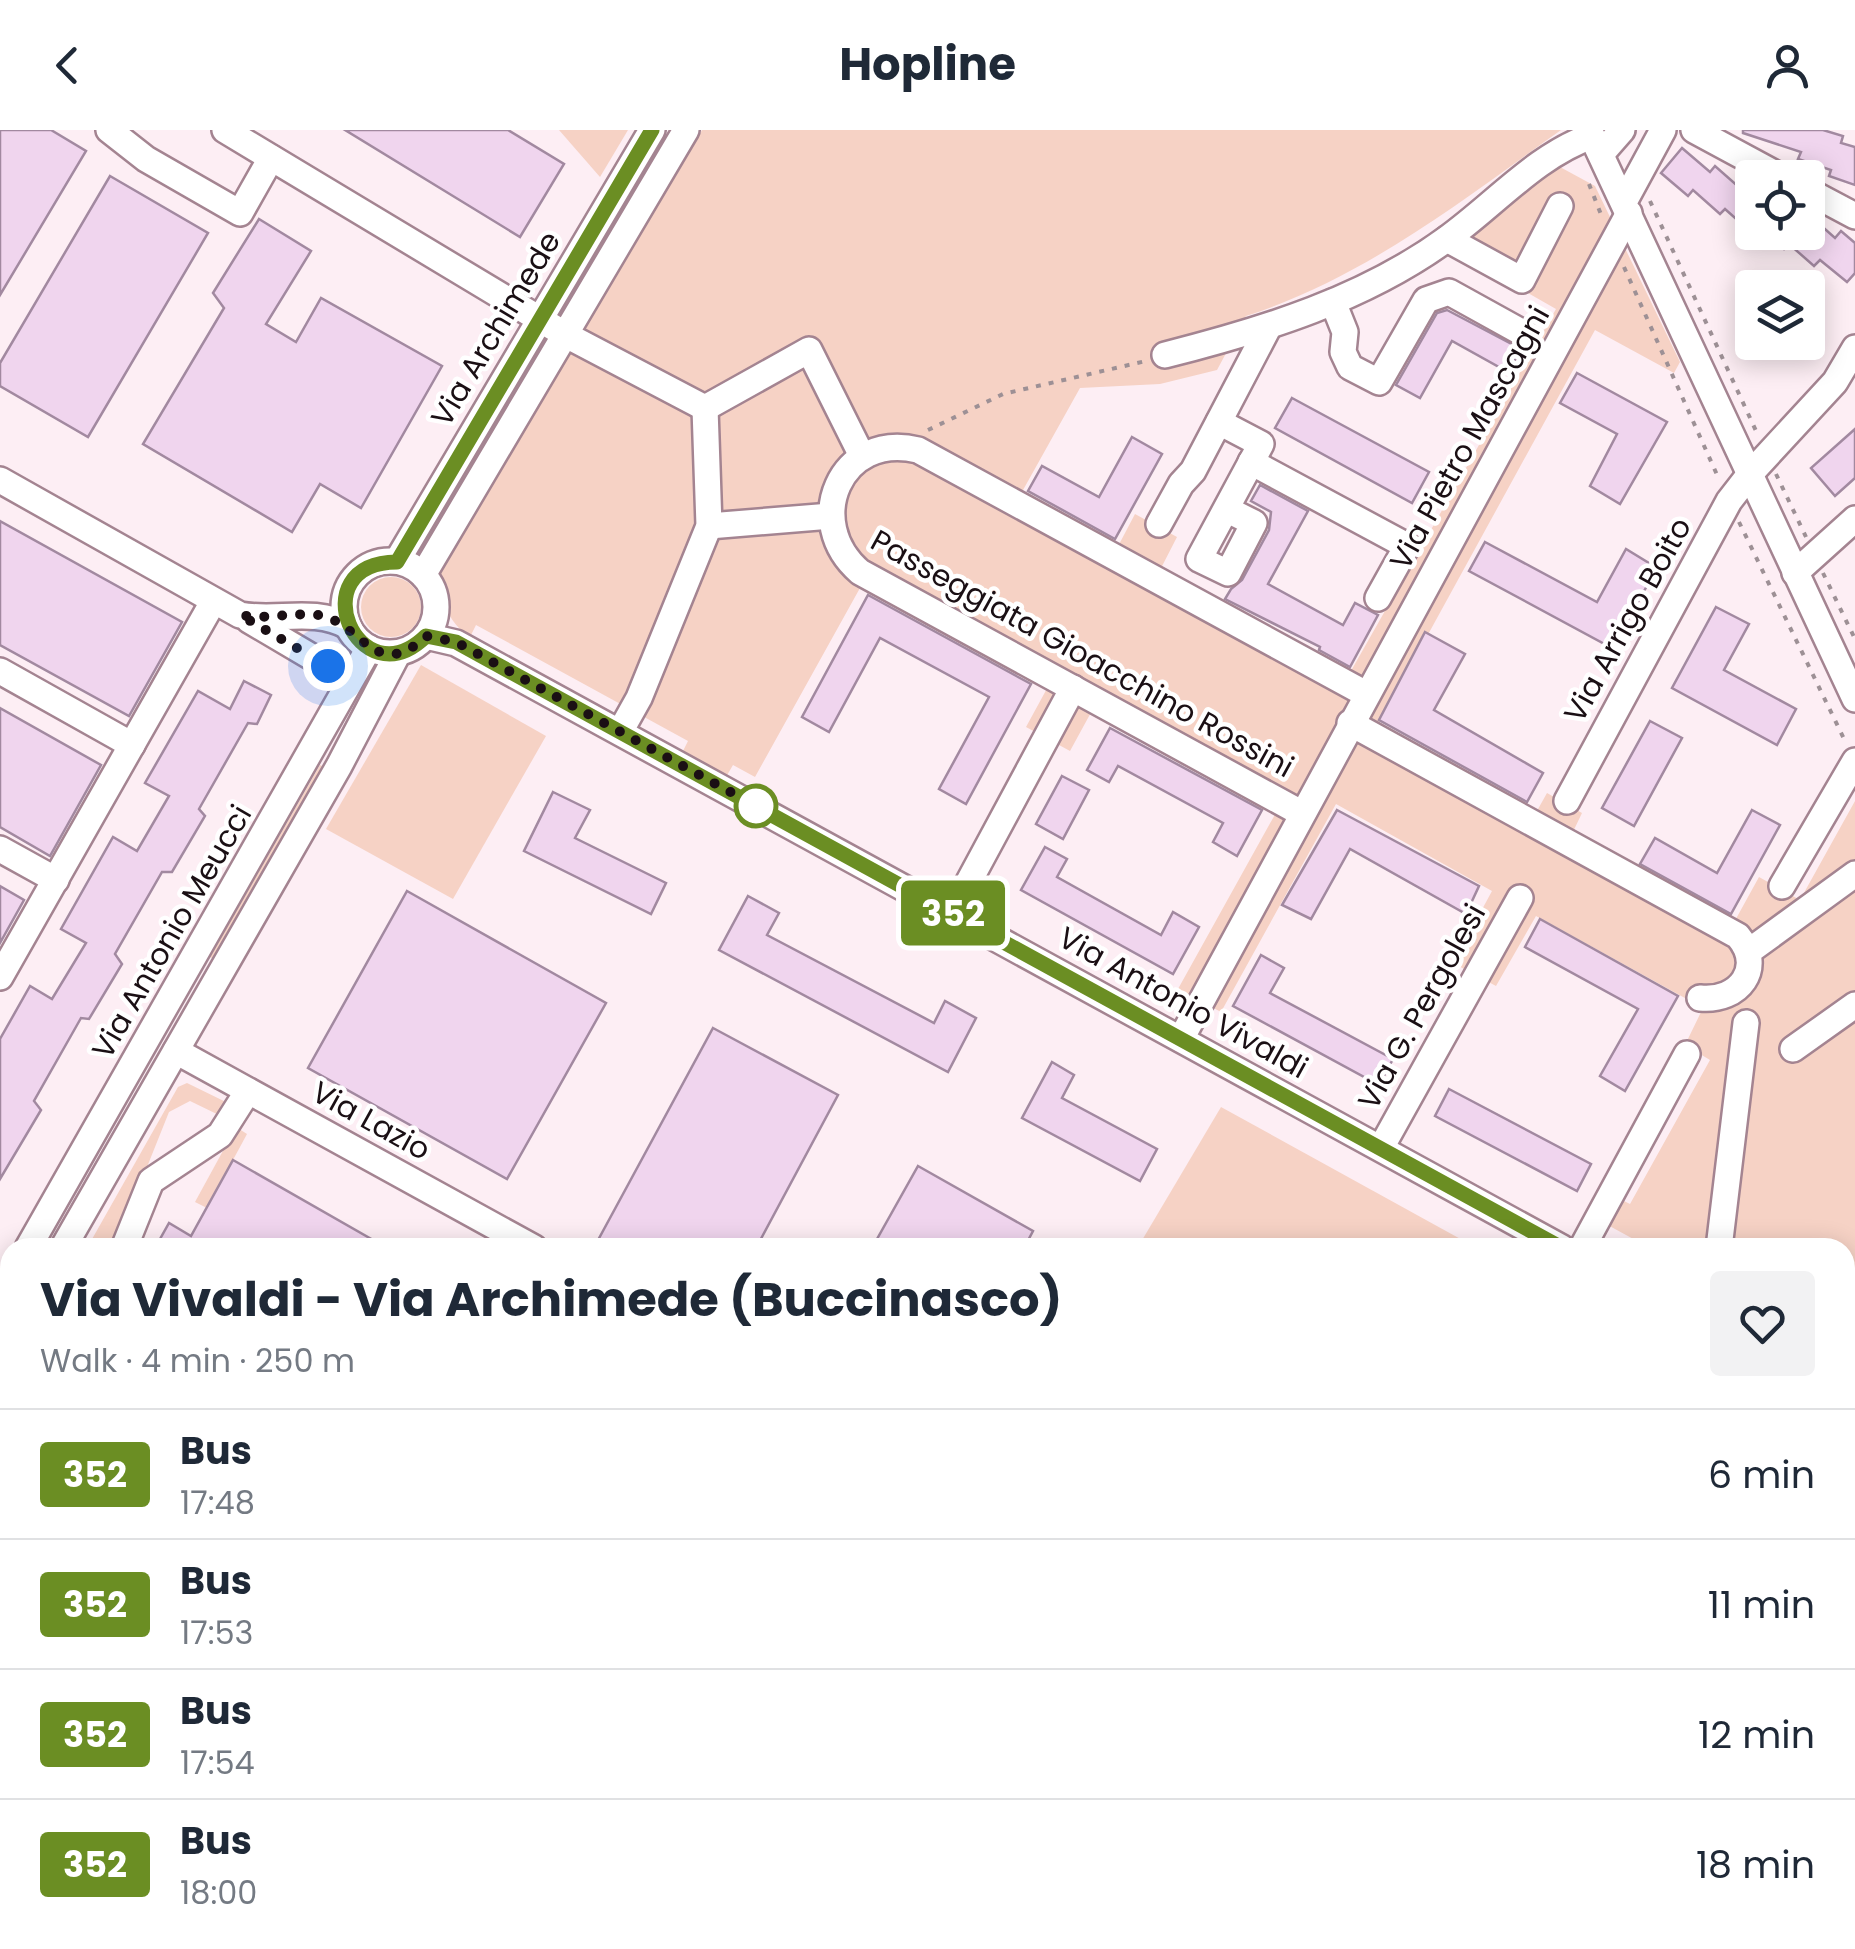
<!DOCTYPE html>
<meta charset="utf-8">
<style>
body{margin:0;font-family:Poppins,sans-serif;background:#f2f2f3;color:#1f2937;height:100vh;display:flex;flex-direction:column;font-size:38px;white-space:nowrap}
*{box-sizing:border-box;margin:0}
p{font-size:32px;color:#747a83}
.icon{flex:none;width:55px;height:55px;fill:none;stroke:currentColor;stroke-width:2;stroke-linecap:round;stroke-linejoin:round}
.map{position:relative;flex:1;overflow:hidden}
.details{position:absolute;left:0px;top:1108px;width:1855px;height:712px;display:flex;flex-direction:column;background:#fff;border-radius:30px 30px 0 0;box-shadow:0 5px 25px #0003}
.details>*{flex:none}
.badge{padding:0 20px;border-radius:8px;font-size:35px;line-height:65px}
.controls{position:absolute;left:1735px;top:30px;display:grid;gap:20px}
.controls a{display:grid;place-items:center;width:90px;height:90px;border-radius:10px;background:#fff;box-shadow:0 5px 25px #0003;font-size:50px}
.you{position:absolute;width:50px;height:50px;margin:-25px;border:8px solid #fff;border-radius:50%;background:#1a73e8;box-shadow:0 0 0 15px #1a73e833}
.map>.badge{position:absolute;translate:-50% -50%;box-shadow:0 0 0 5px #fff}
.round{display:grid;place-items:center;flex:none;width:105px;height:105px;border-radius:10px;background:#f2f2f3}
.summary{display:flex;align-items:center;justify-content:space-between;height:170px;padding:0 40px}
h1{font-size:48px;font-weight:700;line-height:75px}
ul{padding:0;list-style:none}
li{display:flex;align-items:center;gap:30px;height:130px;padding:0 40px;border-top:2px solid #e0e1e3}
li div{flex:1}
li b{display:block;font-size:38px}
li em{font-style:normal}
li .badge{min-width:110px;font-weight:700;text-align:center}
header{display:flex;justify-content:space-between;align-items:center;height:130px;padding:0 40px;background:#fff;font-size:45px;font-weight:700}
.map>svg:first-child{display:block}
.green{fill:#f6d2c5}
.building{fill:#f0d5ee;stroke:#a289a0;stroke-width:2.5}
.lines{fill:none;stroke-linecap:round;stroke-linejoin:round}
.minor-casing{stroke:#a48491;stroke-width:30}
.path{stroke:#9d9095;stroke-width:4;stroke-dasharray:5 8;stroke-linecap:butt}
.minor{stroke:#fff;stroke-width:25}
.line-casing{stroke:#fff;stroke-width:22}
.line{stroke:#6b8e23;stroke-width:15}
.walk{stroke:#1a0f14;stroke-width:10;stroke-dasharray:0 18}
.stop-dot{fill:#fff;stroke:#6b8e23;stroke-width:5}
.labels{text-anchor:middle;stroke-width:9;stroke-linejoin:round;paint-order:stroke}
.street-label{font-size:30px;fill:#1a0f14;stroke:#fff}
</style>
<header><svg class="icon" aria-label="back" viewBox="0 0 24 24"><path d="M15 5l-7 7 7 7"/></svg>Hopline<svg class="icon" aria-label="person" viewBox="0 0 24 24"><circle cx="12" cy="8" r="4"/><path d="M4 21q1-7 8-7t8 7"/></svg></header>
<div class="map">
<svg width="1855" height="1819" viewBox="0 0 1855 1819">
<rect width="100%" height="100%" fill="#fdeef4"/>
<g class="green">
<path d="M559,0H628L600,47Z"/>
<path d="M702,0H1561C1460,72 1364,148 1246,186L1217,240L1160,254L1080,258L1018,369L1115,422L1135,384L1177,407L1158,444L1347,548L1556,179L1452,120L1549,40L1560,37L1595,56L1680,232L1674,243L1595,200L1374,603L1533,688L1547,663L1582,683L1570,708L1732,796L1759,747L1800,770L1855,671V1232L1845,1226V1118L1648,1117L1604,1093L1618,1068L1630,1074L1710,930L1685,915L1703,878L1536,786L1496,856L1453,833L1492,761L1336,674L1221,882L1178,859L1278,679L1094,577L1070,621L1026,597L1050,553L865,449L755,647L733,635L726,647L682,623L688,611L476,495L470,507C447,492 441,469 439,443Z"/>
<circle cx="391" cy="477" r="30"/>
<path d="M421,535L546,606L453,769L326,699Z"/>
<path d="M320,635L324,637L214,829L210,827Z"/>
<path d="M187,953L232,975L225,988L190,971L169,982L115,1117L87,1118L178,957Z"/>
<path d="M1221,977L1475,1117H1138Z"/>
<path d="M236,997L247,1004L207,1078L195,1072Z"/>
</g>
<g class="building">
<path d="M0,0H51L86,21L0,165Z"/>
<path d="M345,0H508L564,34L520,107Z"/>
<path d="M1743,0H1823L1843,6L1841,13L1855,17V55L1829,46L1831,40L1798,29L1801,22L1743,3Z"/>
<path d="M1682,18L1710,42L1715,36L1741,59L1750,49L1752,50V103L1725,79L1720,84L1693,60L1688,66L1661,43Z"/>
<path d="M110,46L208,103L88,307L0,256V233Z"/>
<path d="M1808,84L1835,108L1841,101L1855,113V143L1847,152L1820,130L1814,136L1789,114L1784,119L1764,102H1808Z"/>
<path d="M259,89L311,121L266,194L296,212L321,168L442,236L361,378L320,354L292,402L143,314L224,178L213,163Z"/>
<path d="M1447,180L1521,219L1508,242L1452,211L1420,268L1396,255L1437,183Z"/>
<path d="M1577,243L1667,292L1620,374L1590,356L1617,304L1560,273Z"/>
<path d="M1292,268L1429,342L1412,373L1275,298Z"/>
<path d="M1855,299V348L1835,366L1811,338Z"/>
<path d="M1132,307L1162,324L1115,409L1028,361L1042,336L1099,367Z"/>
<path d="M1260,355L1308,381L1268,454L1343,495L1355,473L1378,485L1350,537L1319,520L1320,517L1225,469L1231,459L1242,450L1269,400L1271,382L1251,371Z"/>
<path d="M0,391L182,492L129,586L0,515Z"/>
<path d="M1485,412L1597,472L1626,419L1657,438L1612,518L1469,441Z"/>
<path d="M868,465L1031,554L966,674L939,659L989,567L880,508L829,602L802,587Z"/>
<path d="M1716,477L1749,494L1724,540L1796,579L1777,615L1672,558Z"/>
<path d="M1425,502L1465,524L1434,580L1543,643L1527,672L1379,590Z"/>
<path d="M244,551L271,565L257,594L248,593L199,679L205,686L172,742H162L115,824L122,834L89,889L81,888L34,971L41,980L0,1049V909L30,856L52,869L86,813L61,799L113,707L137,721L169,666L145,653L198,561L230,579Z"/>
<path d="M0,578L101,635L50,726L0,697Z"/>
<path d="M1650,591L1682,608L1634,696L1602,678Z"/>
<path d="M1110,598L1262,680L1237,726L1213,712L1223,693L1118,636L1109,652L1087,640Z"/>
<path d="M1062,646L1089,660L1063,709L1036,694Z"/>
<path d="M553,662L590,680L575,708L666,753L651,784L524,721Z"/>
<path d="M1337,680L1479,756L1466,784L1350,719L1311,789L1282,775Z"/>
<path d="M1752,680L1780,695L1731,784L1640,734L1655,708L1717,743Z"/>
<path d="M1045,717L1067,729L1057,747L1161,805L1173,782L1199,797L1173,844L1021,760Z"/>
<path d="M0,756L24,770L0,813Z"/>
<path d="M407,761L606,873L507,1049L308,938Z"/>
<path d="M748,766L779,783L767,805L934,893L945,871L976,888L948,942L719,820Z"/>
<path d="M1540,789L1678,866L1625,961L1600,946L1638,879L1525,817Z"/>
<path d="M1261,825L1284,838L1270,863L1393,929L1379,955L1233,876Z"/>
<path d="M713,898L838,965L756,1118H607L597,1112Z"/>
<path d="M1052,932L1074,945L1062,968L1157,1019L1140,1051L1022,988Z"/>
<path d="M1449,959L1591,1034L1577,1061L1435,986Z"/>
<path d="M233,1030L387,1118H155L169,1093L191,1106Z"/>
<path d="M918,1036L1033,1101L1024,1118H872Z"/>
</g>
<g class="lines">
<g class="minor-casing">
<g id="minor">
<path d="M109,0L146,29L240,83L271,28"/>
<path d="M225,0L566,205L705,278"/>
<path d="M1589,0L1855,569"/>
<path d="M1694,0L1783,48"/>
<path d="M1601,24L1622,0"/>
<path d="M1808,61L1855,86"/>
<path d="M1624,72L1663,0"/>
<path d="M1447,109L1522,150L1560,76"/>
<path d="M1333,172L1345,202L1343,222L1350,237L1379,252L1426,170L1449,162L1523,203"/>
<path d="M1165,225C1264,200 1365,169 1448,108C1495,74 1537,25 1592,6"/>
<path d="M705,278L809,220L862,326"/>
<path d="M1219,292L1261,314L1199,429L1228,443L1254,393L1226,379"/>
<path d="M1251,332L1407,416L1378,468"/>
<path d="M0,350L240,485C277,492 313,477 348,496"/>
<path d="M1159,394L1181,354L1193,341L1269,196"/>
<path d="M709,396L831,386"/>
<path d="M397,431L652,0"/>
<circle cx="390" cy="477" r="46"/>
<path d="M1795,443L1855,389"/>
<path d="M423,445L686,0"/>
<path d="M249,490L327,536"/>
<path d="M426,506L456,513L1562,1118"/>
<path d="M0,541L132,615"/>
<path d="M1350,593L1738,806C1765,838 1739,872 1700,868"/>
<path d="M620,602L639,568L709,396L705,278"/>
<path d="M1567,671L1729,371L1750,344L1835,252L1855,218"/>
<path d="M1301,683L860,442C802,392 840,301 918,320L1366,564"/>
<path d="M0,719L56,750"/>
<path d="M1782,756L1855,631"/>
<path d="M952,783L1073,558"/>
<path d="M1748,822L1855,744"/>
<path d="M0,847L213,472"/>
<path d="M1181,909L1629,83"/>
<path d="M1793,919L1855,875"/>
<path d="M176,921L534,1118"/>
<path d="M1381,1018L1520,768"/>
<path d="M28,1118L369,518"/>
<path d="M63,1118L339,636L398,523"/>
<path d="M124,1118L151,1051L220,1005L248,961"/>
<path d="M1582,1118L1687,924"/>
<path d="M1719,1118L1746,893"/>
<path d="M0,1167L10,1149"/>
<path d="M0,1245L10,1214"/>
<path d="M0,1257L10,1276"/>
<path d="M1845,1272L1855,1278"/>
<path d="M0,1309L10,1310"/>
<path d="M942,1810L958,1819"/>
<path d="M1802,1810L1819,1819"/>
<path d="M411,1819L416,1810"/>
</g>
</g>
<g class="path">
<path d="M1589,54L1602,87"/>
<path d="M1650,71L1757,303"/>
<path d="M1624,137L1718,347"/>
<path d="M928,300L1003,264L1146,231"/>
<path d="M1776,344L1806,407"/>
<path d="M1739,392L1846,613"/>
<path d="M1823,443L1855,509"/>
</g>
<use href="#minor" class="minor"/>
</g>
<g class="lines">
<g class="line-casing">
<path id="line" d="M652,0L397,432C299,433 358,572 426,506L456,512L1562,1118"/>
</g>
<use href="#line" class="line"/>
<path class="walk" d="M328,536L240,485C269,490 291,482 318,485C361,491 375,555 426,506L456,512L756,676"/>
</g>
<circle class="stop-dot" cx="756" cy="676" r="20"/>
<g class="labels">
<g class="street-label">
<text transform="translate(496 199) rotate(-59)" y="10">Via Archimede</text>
<text transform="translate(1470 308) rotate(-61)" y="10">Via Pietro Mascagni</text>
<text transform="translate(1628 490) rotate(-61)" y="10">Via Arrigo Boito</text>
<text transform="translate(1082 524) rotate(29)" y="10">Passeggiata Gioacchino Rossini</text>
<text transform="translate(172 802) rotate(-60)" y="10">Via Antonio Meucci</text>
<text transform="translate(1183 873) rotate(29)" y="10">Via Antonio Vivaldi</text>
<text transform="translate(1422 877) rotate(-61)" y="10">Via G. Pergolesi</text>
<text transform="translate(371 991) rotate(29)" y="10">Via Lazio</text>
</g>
</g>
</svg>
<div class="controls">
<a><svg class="icon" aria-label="locate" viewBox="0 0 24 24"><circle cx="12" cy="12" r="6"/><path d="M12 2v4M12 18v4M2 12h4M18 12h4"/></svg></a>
<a><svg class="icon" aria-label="layers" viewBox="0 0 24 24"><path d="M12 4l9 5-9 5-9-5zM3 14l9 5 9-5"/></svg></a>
</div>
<div class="you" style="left:328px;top:536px"></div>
<b class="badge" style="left:953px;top:783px;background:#6b8e23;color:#fff">352</b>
<section class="details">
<div class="summary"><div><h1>Via Vivaldi - Via Archimede (Buccinasco)</h1><p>Walk · 4 min · 250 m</p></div><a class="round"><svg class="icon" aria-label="heart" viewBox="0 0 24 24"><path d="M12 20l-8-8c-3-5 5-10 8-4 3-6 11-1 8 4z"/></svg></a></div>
<ul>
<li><span class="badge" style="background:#6b8e23;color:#fff">352</span><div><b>Bus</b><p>17:48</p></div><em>6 min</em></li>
<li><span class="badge" style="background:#6b8e23;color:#fff">352</span><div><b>Bus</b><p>17:53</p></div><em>11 min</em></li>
<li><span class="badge" style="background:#6b8e23;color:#fff">352</span><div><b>Bus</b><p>17:54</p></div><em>12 min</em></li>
<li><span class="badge" style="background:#6b8e23;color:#fff">352</span><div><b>Bus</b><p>18:00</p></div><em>18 min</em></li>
</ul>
</section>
</div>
